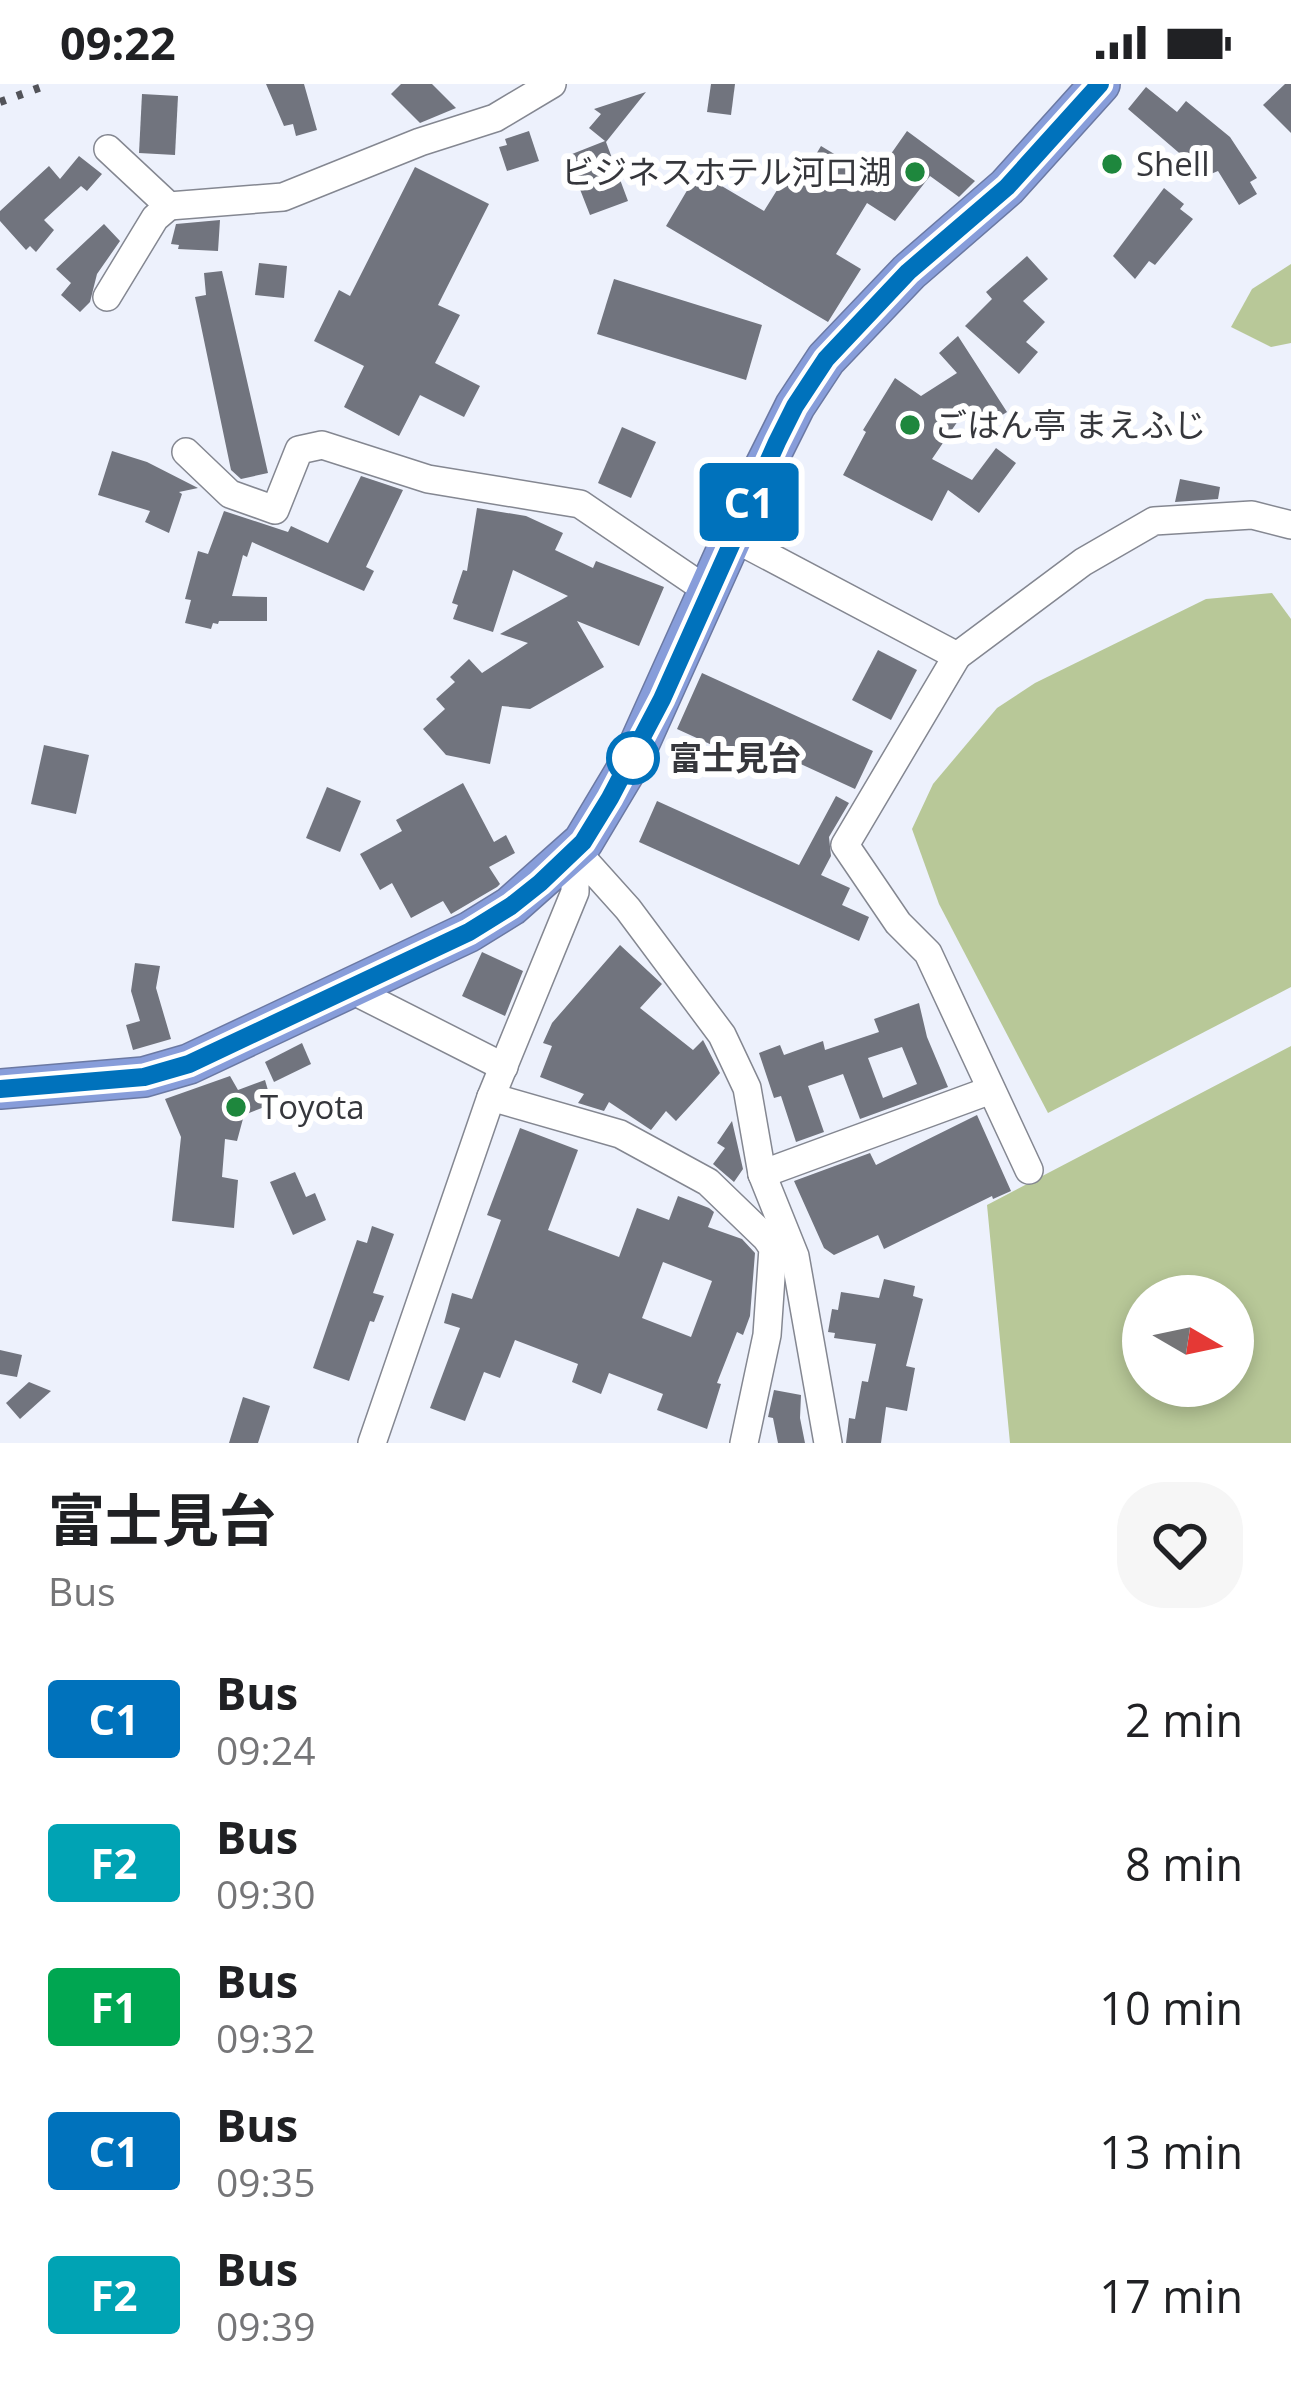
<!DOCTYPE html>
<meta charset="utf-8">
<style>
body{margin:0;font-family:"Open Sans","Noto Sans JP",sans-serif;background:#f6f6f6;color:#202124;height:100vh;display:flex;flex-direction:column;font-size:45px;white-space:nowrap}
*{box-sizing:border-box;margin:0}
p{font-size:39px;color:#757577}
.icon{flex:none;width:66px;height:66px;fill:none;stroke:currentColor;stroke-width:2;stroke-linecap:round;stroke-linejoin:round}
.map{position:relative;height:1359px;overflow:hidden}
.drawer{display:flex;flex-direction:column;background:#fff;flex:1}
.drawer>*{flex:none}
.badge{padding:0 24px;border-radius:9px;font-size:42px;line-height:78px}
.needle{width:78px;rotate:99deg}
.fabs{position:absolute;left:1122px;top:1191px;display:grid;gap:24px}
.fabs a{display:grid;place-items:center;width:132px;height:132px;border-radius:50%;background:#fff;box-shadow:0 6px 18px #0003;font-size:60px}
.map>.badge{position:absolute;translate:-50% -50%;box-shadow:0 0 0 6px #fff}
.round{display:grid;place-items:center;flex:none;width:126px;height:126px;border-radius:48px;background:#f6f6f6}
.summary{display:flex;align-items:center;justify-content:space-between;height:204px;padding:0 48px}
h1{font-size:57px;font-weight:700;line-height:90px}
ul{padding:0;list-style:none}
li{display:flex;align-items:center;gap:36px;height:144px;padding:0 48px}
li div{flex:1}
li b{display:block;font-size:45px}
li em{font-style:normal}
li .badge{min-width:132px;font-weight:700;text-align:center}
.status{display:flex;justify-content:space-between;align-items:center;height:84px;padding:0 60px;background:#fff;direction:ltr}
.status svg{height:33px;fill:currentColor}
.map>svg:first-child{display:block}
.green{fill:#b8c898;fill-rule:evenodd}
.building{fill:#71747e;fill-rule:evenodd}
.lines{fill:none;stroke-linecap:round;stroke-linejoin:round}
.minor-casing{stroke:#848791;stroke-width:30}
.highway-casing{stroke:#6b79a3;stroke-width:42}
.minor{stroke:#fff;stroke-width:27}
.highway{stroke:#879dda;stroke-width:39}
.rail{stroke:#525359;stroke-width:8;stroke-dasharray:6 12;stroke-linecap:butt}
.line-casing{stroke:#fff;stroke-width:27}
.line{stroke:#0072bc;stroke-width:18}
.poi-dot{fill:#1e873d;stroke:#fff;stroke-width:4.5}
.stop-dot{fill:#fff;stroke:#0072bc;stroke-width:6}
.labels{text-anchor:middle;stroke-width:12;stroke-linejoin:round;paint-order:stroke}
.poi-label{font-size:33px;fill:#36373c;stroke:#fff;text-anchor:start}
.stop-label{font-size:33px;font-weight:bold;fill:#36373c;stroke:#fff;text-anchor:start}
</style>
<div class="status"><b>09:22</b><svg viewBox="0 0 49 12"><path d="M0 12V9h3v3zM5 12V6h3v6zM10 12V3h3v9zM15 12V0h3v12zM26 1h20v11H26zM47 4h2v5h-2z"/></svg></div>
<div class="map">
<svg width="1291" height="1359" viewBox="0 0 1291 1359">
<rect width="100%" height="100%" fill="#edf1fc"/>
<g class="green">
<path d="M1291,180V259L1271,263L1231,243L1252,205Z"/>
<path d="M1272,509L1291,535V903L1048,1029L939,820L912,745L933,700L997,624L1035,599L1206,515Z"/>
<path d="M1291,962V1359H1010L987,1121ZM1143,1212H1233V1302H1143Z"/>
</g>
<g class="building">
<path d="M266,0H304L317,46L296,52L293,40L284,42Z"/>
<path d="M401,0H432L456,24L420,39L391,10Z"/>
<path d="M711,0H735L731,31L707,28Z"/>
<path d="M1285,0H1291V49L1263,21Z"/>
<path d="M1146,3L1177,28L1186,17L1230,53L1257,94L1250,98L1257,110L1239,121L1218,87L1206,92L1128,25Z"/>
<path d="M646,8L606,58L628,117L590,131L567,72L605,57L589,44L601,30L594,25Z"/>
<path d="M142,10L178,12L175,71L139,69Z"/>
<path d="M529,47L539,77L507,87L499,63L507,61L505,55Z"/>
<path d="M907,47L975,97L959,113L930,92L895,137L867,119L836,170L861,185L828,238L666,142L698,88L764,127L797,74L809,82L821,62L874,94Z"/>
<path d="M79,72L102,90L87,107L81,102L44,136L54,146L36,168L30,162L26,166L0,137V127L49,82L60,95Z"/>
<path d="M415,83L489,120L438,221L460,231L435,279L480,302L464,333L420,311L399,352L344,323L364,282L314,257L339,206L350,212Z"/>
<path d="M1164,104L1184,120L1180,125L1193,135L1155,181L1149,177L1135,195L1113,172Z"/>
<path d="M220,136L218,167L178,165L179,161L171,160L176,140Z"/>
<path d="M104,140L120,157L97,190L90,218L80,228L61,211L71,199L56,185Z"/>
<path d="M1027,172L1048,195L1023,217L1045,238L1026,258L1038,268L1019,290L965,242L992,215L986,208Z"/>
<path d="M259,179L287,182L284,214L255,211Z"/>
<path d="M222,187L268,389L241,395L231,386L195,213L206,211L204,189Z"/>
<path d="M614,195L762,241L746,296L597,250Z"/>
<path d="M958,252L1007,328L974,349L962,331L932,375L972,396L996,364L1016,379L979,429L948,406L932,437L843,391L866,348L863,346L895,294L921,312L957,289L939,269Z"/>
<path d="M622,343L656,358L631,414L598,399Z"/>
<path d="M112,367L147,378L198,404L179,408L182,410L169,449L145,438L150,427L98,411Z"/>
<path d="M361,392L403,406L366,483L374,487L364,507L252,458L247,473L243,471L232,512L267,513V537H219L218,540L213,539L211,545L185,539L191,516L185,515L198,467L208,470L224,427L288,448L291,442L328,459Z"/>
<path d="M1180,395L1220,403L1218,415L1175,418Z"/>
<path d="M477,424L526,432L563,449L555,466L593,484L596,477L664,503L639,562L577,537L604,583L530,625L502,622L490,680L446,671L423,645L445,625L436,615L455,598L450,593L469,575L482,589L528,559L500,550L568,512L513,486L493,548L453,535L458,521L452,519L463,486L467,487Z"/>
<path d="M878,566L917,586L891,636L852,616Z"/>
<path d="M702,589L873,667L855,705L755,659L747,677L677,645Z"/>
<path d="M44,661L89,671L76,730L31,720Z"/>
<path d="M463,699L494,758L506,751L515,769L489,783L500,800L497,803L451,830L443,817L411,834L392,799L380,806L360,770L402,747L396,736Z"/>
<path d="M327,703L361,717L340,768L306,754Z"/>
<path d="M836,712L849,719L829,753L831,772L821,791L850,804L842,821L869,833L859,857L639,758L657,717L799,781Z"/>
<path d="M620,861L662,900L640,924L693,966L703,956L720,989L676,1037L666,1027L651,1046L609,1018L604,1027L578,1019L584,1010L540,993L552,962L543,959L552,939Z"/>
<path d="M482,868L523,887L505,932L462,912Z"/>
<path d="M135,879L160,882L156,904L171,955L133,966L126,941L140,937L131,907Z"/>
<path d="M919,919L927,953L948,1003L860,1035L843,990L808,1002L824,1048L796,1058L781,1012L774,1014L759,969L780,961L784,971L823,957L825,966L879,948L874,935ZM902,963L917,1000L883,1014L868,974Z"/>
<path d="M302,959L311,980L274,998L265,978Z"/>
<path d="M230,992L238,1006L265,996L272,1020L244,1031L237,1057L225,1055L222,1093L238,1096L234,1144L172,1137L181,1053L165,1015Z"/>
<path d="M977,1031L1011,1107L993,1115L992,1112L884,1165L878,1151L834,1171L824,1164L794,1097L870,1069L876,1081Z"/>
<path d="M732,1037L743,1085L734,1098L713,1080L725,1064L717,1059Z"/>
<path d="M520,1044L578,1066L548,1146L619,1173L637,1124L669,1136L678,1112L709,1124L714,1128L708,1143L742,1155L755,1169L750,1232L743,1251L737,1248L717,1299L721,1300L707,1345L657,1326L663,1310L609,1289L601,1310L572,1298L578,1280L515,1256L500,1294L484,1288L465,1337L430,1324L460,1244L444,1239L452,1209L472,1215L501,1136L487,1131ZM663,1178L712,1197L691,1253L642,1234Z"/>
<path d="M295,1088L306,1113L315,1109L326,1136L293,1151L270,1098Z"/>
<path d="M372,1142L394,1150L373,1209L384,1212L374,1238L370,1237L349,1297L313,1284L357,1156L367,1159Z"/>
<path d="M884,1195L915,1202L913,1212L923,1215L906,1282L915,1284L907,1327L886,1323L881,1359H846L849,1334L855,1335L862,1297L868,1298L876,1260L834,1254L835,1249L828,1248L832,1225L838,1226L841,1208L879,1214Z"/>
<path d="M0,1266L22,1271L17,1293L0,1290Z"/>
<path d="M29,1298L51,1307L20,1335L6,1319Z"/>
<path d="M774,1306L801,1311L800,1334L805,1359H778L773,1334L768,1333Z"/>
<path d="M243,1313L270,1322L258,1359H229Z"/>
</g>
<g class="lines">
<g class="minor-casing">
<g id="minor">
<path d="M108,65L169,122L283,113L420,58L495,34L552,0"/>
<path d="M107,213L155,134L169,122"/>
<path d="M186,368L230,410L275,426L299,366L322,361L428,395L580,420L711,509"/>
<path d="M734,454L957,572L1083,478L1154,437L1252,431L1291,441"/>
<path d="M957,572L845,761L898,839L928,869L1029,1086"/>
<path d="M350,905L504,983"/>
<path d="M491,1013L620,1050L708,1098L766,1154L773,1164L767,1251L744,1359"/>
<path d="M762,1090L991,1006"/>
<path d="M372,1359L491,1013L575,808V766L628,825L722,951L747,1004L762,1090L795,1172L828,1359"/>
</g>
</g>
<g class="highway-casing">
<path id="highway" d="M0,1005L144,993L189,980L469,848L511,822L583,758L632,676L759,394L795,322L826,275L909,188L1007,103L1100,0"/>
</g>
<use href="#minor" class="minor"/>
<use href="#highway" class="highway"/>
<path class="rail" d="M0,18L50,0"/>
</g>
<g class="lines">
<g class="line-casing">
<path id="line" d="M0,1005L144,993L189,980L469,848L511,822L540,799L583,758L610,714L662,615L777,358L795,322L826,275L908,188L1007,103L1100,0"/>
</g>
<use href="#line" class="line"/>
</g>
<g class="poi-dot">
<circle cx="1112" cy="80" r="12"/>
<circle cx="915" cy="88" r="12"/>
<circle cx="910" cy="341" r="12"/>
<circle cx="236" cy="1023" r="12"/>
</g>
<circle class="stop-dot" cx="633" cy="674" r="24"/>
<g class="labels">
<g class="poi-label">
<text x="1136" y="92">Shell</text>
<text x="891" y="100" text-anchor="end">ビジネスホテル河口湖</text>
<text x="934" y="353">ごはん亭 まえふじ</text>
<text x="260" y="1035">Toyota</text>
</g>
<g class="stop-label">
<text x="669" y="686">富士見台</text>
</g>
</g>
</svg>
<div class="fabs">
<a><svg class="needle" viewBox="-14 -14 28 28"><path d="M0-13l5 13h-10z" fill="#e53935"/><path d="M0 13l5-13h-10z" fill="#757577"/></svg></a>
</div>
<b class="badge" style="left:749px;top:418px;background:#0072bc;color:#fff">C1</b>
</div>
<section class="drawer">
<div class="summary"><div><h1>富士見台</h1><p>Bus</p></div><a class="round"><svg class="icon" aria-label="heart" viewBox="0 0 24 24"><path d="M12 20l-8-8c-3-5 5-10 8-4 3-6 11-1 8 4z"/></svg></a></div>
<ul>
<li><span class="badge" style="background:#0072bc;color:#fff">C1</span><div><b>Bus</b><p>09:24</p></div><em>2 min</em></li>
<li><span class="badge" style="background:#00a3b4;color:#fff">F2</span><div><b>Bus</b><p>09:30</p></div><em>8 min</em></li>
<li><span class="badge" style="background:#00a651;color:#fff">F1</span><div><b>Bus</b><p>09:32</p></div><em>10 min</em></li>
<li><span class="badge" style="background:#0072bc;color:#fff">C1</span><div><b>Bus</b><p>09:35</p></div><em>13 min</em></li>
<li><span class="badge" style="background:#00a3b4;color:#fff">F2</span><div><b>Bus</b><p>09:39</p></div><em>17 min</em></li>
</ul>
</section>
